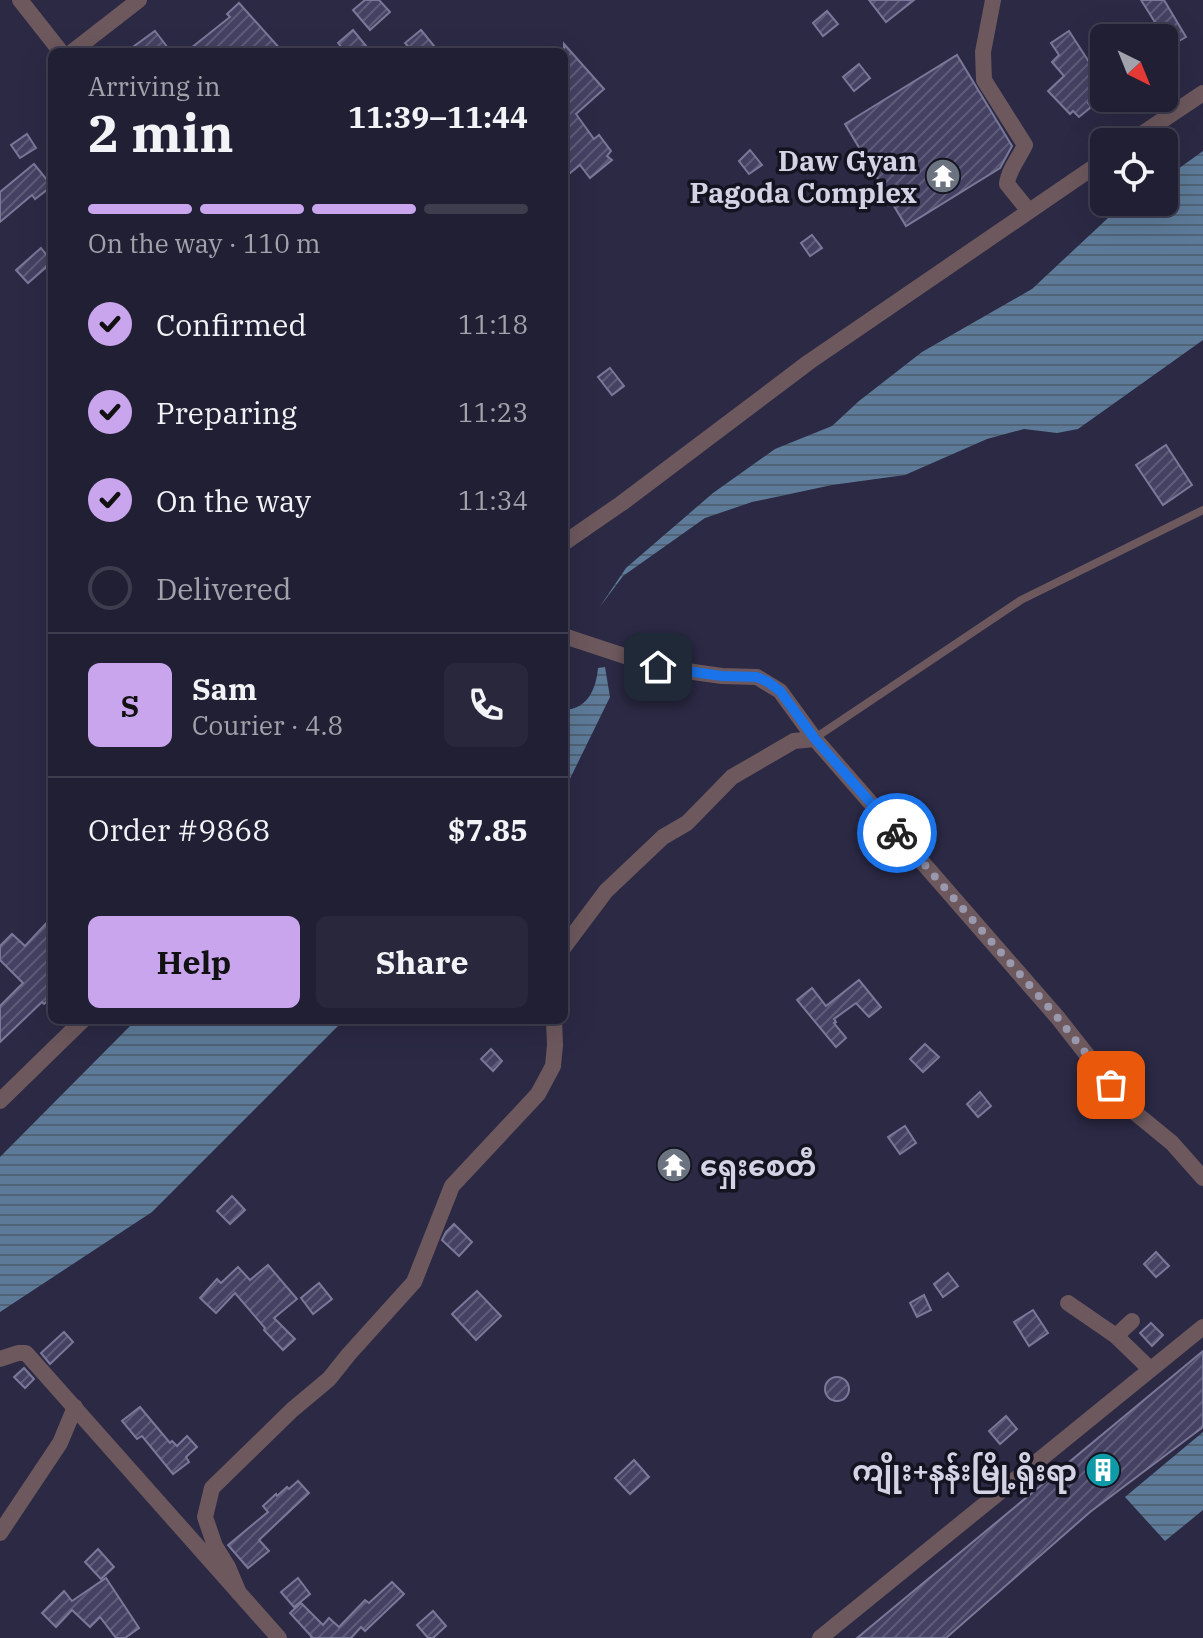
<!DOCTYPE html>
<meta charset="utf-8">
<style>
body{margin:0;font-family:"IBM Plex Serif","Noto Sans Myanmar",serif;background:#28273b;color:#f1f3f6;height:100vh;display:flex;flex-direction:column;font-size:30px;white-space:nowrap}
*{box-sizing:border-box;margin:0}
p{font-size:26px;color:#a2a2ac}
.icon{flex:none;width:44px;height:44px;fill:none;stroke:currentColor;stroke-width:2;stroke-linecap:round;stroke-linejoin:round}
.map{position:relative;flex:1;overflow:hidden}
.panel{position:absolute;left:48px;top:48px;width:520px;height:976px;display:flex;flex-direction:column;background:#201f33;border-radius:12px;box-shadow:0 8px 32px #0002,0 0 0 2px #3d3d4e}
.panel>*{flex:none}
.needle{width:52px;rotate:137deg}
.tools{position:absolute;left:1090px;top:24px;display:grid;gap:16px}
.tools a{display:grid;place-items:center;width:88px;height:88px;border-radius:12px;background:#201f33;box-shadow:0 8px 32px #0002,0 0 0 2px #3d3d4e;font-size:40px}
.pin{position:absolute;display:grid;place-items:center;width:68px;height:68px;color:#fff;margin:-34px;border-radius:16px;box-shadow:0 4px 12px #0006}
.courier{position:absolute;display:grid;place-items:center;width:80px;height:80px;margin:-40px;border:6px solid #1a73e8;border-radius:50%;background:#fff;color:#222;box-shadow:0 2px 10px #0007}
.summary em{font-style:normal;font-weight:700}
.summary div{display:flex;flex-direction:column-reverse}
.summary{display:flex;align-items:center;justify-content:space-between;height:136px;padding:0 40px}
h1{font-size:52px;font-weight:700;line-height:60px}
.bar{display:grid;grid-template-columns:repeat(4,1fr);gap:12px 8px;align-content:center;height:96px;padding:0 40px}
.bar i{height:10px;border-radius:6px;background:#3d3d4e}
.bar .on{background:#c9a5ee}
.bar p{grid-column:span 4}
.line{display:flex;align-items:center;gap:20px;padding:0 40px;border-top:2px solid #3d3d4e}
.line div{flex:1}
.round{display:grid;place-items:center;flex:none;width:84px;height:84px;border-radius:12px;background:#28273b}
ol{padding:0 40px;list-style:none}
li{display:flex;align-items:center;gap:24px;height:88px}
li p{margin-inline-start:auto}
li .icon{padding:8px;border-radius:50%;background:#c9a5ee;color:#111;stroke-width:4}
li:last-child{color:#a2a2ac}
li i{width:44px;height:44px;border:4px solid #3d3d4e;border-radius:50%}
.action{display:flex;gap:16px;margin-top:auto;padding:16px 40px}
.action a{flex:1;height:92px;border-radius:12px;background:#c9a5ee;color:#111;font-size:32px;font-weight:700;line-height:92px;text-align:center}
.action a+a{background:#28273b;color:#f1f3f6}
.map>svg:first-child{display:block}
.water{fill:url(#water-rules)}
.building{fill:url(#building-hatch);stroke:#7a7899;stroke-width:2}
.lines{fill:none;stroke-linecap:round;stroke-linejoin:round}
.service{stroke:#6c585d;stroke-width:8}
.minor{stroke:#6c585d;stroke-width:16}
.done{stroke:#9998ad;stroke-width:8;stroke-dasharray:0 14.4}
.route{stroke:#1a73e8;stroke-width:10}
.labels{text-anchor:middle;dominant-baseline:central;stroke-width:7;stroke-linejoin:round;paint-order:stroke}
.poi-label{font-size:28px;font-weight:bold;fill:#d4d3e6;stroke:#141320;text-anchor:end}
</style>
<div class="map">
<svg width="1203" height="1638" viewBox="0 0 1203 1638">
<defs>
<pattern id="water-rules" width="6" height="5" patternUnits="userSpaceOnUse" patternTransform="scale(2)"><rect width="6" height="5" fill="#5d7b99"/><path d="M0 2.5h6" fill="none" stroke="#516377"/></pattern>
<pattern id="building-hatch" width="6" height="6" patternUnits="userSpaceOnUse" patternTransform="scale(2)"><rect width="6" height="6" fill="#444163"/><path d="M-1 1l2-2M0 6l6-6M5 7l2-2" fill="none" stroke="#5e5c79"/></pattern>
</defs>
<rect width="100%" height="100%" fill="#2b2944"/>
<g class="water">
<polygon points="1203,151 1203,340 1078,429 1057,433 1024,429 987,439 905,475 832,485 752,502 705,518 623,576 599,608 626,568 713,493 775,449 832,426 859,401 922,352 1032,289 1108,218 1131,202 1164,202 1164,179"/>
<path d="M605,667L610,697L564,791V710C588,709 596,689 598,668Z"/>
<polygon points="136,1020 344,1020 152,1212 0,1312 0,1157"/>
<polygon points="1203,1432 1203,1510 1165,1541 1125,1497"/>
</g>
<g class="building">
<polygon points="365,0 379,0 390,12 370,30 353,10"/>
<polygon points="869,0 914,0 886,22"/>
<polygon points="1141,0 1164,0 1186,37 1170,46"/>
<polygon points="239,3 283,52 186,52 230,17 227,14"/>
<polygon points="827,11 838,24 823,36 813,23"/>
<polygon points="353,30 371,52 345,52 338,43"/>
<polygon points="421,30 439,52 413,52 405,43"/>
<polygon points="155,31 171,52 126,52"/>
<polygon points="1069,31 1091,65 1104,58 1104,94 1088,103 1091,107 1079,117 1073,111 1070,114 1048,91 1064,76 1052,62 1059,55 1051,43"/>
<polygon points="564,44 604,89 576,114 594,139 599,135 611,151 607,156 612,160 590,178 580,165 564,178"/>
<polygon points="957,55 1012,146 1000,168 906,226 845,124"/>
<polygon points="859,64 870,78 854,91 843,77"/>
<polygon points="27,134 36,148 20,158 11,145"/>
<polygon points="750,150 762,165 749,174 739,161"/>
<polygon points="34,164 52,186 35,199 32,195 0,222 0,192"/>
<polygon points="812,235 822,248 810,256 801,243"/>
<polygon points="41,248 52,262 28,283 16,270"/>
<polygon points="610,368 624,386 612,395 598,377"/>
<polygon points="1166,445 1192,485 1163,505 1136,465"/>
<polygon points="52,917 52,997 44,1004 42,1002 0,1042 0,1006 23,983 0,960 0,946 12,934 25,946"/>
<polygon points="859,980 881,1007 869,1017 856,1003 834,1019 836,1022 834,1023 846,1038 836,1047 797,1000 812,988 826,1006"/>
<polygon points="925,1044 939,1057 923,1072 910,1059"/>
<polygon points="491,1049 502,1061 493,1071 481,1059"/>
<polygon points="980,1092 991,1106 978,1117 967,1104"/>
<polygon points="905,1126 916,1143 900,1154 888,1137"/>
<polygon points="232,1196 245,1210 230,1224 217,1211"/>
<polygon points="454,1224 472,1242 459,1256 442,1240 446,1232"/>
<polygon points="1156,1252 1169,1266 1156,1277 1144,1264"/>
<polygon points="268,1265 297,1299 274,1318 295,1339 283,1350 264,1330 265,1328 235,1293 216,1313 200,1298 217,1279 221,1283 238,1267 250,1280"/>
<polygon points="948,1273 958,1286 943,1297 934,1284"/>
<polygon points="319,1283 332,1299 313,1314 301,1298"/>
<polygon points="477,1291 501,1316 476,1340 452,1314"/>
<polygon points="924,1295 931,1310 917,1317 910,1303"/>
<polygon points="1033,1310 1048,1333 1029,1346 1014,1322"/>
<polygon points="1151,1323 1163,1335 1152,1346 1140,1333"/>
<polygon points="64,1332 73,1342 50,1364 41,1353"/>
<polygon points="1203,1351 1203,1427 1090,1512 946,1638 857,1638"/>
<polygon points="24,1368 34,1379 25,1388 14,1377"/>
<circle cx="837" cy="1389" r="12"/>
<polygon points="140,1407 170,1443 172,1441 177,1446 187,1436 197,1447 186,1457 189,1462 173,1474 142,1436 137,1439 122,1421"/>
<polygon points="1006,1416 1017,1429 1000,1444 989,1431"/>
<polygon points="634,1460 649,1477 630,1494 615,1478"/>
<polygon points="298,1481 309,1493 259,1540 269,1551 248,1568 228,1545 268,1512 263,1506 276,1494 277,1496 287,1487 289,1489"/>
<polygon points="98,1549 114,1567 101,1579 85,1562"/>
<polygon points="106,1578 139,1628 125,1638 116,1638 100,1617 90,1627 72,1610 56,1627 42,1613 64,1591 72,1601"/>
<polygon points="298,1578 310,1594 294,1607 281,1592"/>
<polygon points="392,1582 404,1594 365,1631 361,1627 351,1638 311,1638 312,1637 290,1613 301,1603 323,1625 329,1618 339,1627 365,1600 369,1603"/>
<polygon points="433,1611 446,1626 433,1638 428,1638 417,1625"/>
</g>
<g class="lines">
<polyline class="service" points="815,738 1021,600 1203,510"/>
<g class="minor">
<polyline points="20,0 61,52"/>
<path d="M993,0L983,52L984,80L1025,145C1019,158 1008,171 1007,184L1029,211"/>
<polyline points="72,52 139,0"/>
<polyline points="1130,142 1203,93"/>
<polyline points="564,543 622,503 809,362 1104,160"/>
<polyline points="564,636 658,667 722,676 757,677 780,691 815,739 1058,1018 1128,1107 1172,1143 1203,1178"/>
<polyline points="564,947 606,891 663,837 687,823 732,777 794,741 815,739"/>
<polyline points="0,1101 83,1020"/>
<polyline points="1068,1303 1116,1336 1150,1369"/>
<polyline points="1116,1336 1132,1321"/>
<polyline points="0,1359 18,1353 26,1353 279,1638"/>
<polyline points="0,1533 60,1443 75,1407"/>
<polyline points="239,1593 228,1567 215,1546 205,1517 212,1488 292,1410 329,1379 349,1354 414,1282 452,1186 538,1094 553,1066 555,1045 554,1020"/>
<polyline points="820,1638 1203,1327"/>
</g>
</g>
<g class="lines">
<polyline class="done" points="897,833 1058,1018 1111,1085"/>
<polyline class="route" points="658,667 722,676 757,677 768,682 780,691 815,739 897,833"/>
</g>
<defs>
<symbol id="temple-disc" viewBox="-11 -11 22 22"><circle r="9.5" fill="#6b7280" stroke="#141320"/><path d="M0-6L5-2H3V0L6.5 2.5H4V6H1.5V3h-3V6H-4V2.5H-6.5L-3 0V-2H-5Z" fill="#fff"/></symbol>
<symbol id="building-disc" viewBox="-11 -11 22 22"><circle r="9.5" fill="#0f9aa8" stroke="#141320"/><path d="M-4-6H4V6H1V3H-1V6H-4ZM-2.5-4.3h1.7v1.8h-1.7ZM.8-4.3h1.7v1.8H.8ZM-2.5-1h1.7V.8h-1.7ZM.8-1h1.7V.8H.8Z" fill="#fff"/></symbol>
</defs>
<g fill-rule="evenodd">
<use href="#temple-disc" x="923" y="156" width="40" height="40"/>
<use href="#temple-disc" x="654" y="1145" width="40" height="40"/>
<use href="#building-disc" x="1083" y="1450" width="40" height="40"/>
</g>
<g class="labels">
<g class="poi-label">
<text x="917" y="160">Daw Gyan<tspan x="917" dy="32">Pagoda Complex</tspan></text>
<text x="700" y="1165" text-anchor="start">ရှေးစေတီ</text>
<text x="1077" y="1470">ကျိုး+နန်းမြို့ရိုးရာ</text>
</g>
</g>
</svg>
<div class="tools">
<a><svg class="needle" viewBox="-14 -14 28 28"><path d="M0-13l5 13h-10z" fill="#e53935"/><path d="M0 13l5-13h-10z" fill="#a2a2ac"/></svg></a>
<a><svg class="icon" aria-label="locate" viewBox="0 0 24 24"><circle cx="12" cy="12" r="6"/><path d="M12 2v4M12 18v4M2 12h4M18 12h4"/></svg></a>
</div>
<div class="pin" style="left:1111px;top:1085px;background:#ea580c"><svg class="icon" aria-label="bag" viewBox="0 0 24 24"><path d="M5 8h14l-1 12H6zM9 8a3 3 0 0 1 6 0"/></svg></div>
<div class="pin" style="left:658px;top:667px;background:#1f2937"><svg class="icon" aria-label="home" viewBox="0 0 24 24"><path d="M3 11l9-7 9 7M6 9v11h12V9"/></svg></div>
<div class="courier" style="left:897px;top:833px"><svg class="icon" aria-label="bike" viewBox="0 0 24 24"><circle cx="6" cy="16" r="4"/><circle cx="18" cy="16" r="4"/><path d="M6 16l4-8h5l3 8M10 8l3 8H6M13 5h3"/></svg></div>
<section class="panel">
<div class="summary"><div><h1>2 min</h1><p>Arriving in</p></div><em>11:39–11:44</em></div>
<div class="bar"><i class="on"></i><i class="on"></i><i class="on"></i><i></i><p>On the way · 110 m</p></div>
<ol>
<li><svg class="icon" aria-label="check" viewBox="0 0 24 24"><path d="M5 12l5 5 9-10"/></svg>Confirmed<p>11:18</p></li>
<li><svg class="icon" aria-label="check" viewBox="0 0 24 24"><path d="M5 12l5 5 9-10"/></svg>Preparing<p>11:23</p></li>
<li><svg class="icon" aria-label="check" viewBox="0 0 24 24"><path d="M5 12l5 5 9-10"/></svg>On the way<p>11:34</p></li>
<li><i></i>Delivered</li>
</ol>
<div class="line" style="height:144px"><b class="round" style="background:#c9a5ee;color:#111">S</b><div><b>Sam</b><p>Courier · 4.8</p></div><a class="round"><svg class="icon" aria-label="phone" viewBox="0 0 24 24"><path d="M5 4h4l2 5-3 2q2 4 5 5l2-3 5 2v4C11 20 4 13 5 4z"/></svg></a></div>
<div class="line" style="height:104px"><div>Order #9868</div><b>$7.85</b></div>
<div class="action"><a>Help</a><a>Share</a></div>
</section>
</div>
